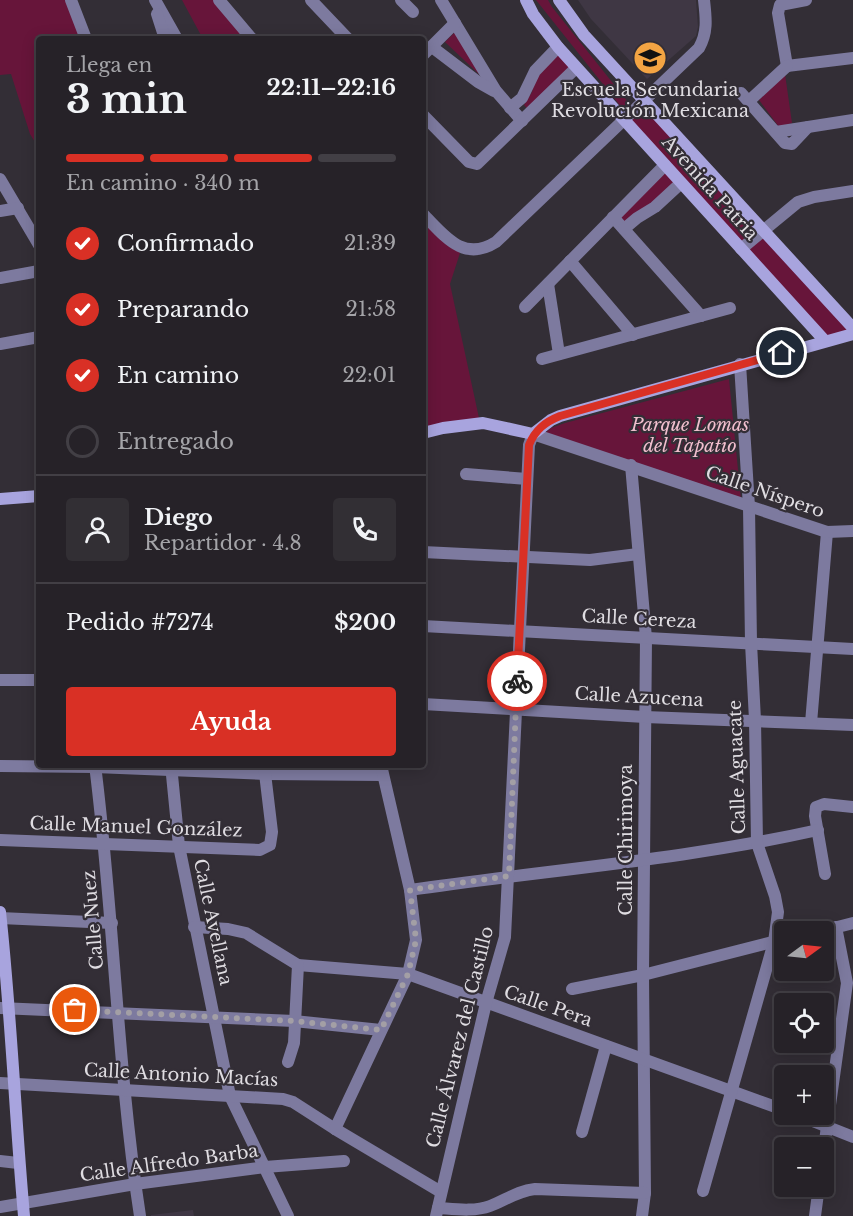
<!DOCTYPE html>
<html lang="es">
<meta charset="utf-8">
<style>
body{margin:0;font-family:"Libre Baskerville",serif;background:#322f34;color:#f1f3f6;height:100vh;display:flex;flex-direction:column;font-size:22px;white-space:nowrap}
*{box-sizing:border-box;margin:0}
p{font-size:20px;color:#a4a4a8}
.icon{flex:none;width:33px;height:33px;fill:none;stroke:currentColor;stroke-width:2;stroke-linecap:round;stroke-linejoin:round}
.map{position:relative;flex:1;overflow:hidden}
.panel{position:absolute;left:36px;top:36px;width:390px;height:732px;display:flex;flex-direction:column;background:#262228;border-radius:6px;box-shadow:0 3px 15px #0003,0 0 0 2px #423f45}
.panel>*{flex:none}
.needle{width:39px;rotate:75deg}
.tools{position:absolute;left:774px;top:921px;display:grid;gap:12px}
.tools a{display:grid;place-items:center;width:60px;height:60px;border-radius:6px;background:#262228;box-shadow:0 3px 15px #0003,0 0 0 2px #423f45;font-size:30px}
.pin{position:absolute;display:grid;place-items:center;width:51px;height:51px;color:#fff;margin:-26px;border:3px solid #fff;border-radius:50%;box-shadow:0 2px 6px #0007}
.courier{position:absolute;display:grid;place-items:center;width:60px;height:60px;margin:-30px;border:4px solid #d93025;border-radius:50%;background:#fff;color:#222;box-shadow:0 2px 8px #0007}
.headline em{font-style:normal;font-weight:800}
.headline div{display:flex;flex-direction:column-reverse}
.headline{display:flex;align-items:center;justify-content:space-between;height:102px;padding:0 30px}
h1{font-size:39px;font-weight:800;line-height:45px}
.bar{display:grid;grid-template-columns:repeat(4,1fr);gap:9px 6px;align-content:center;height:72px;padding:0 30px}
.bar i{height:8px;border-radius:4px;background:#423f45}
.bar .selected{background:#d93025}
.bar p{grid-column:span 4}
.line{display:flex;align-items:center;gap:15px;padding:0 30px;border-top:2px solid #423f45}
.line div{flex:1}
.round{display:grid;place-items:center;flex:none;width:63px;height:63px;border-radius:6px;background:#322f34}
ol{padding:0 30px;list-style:none}
li{display:flex;align-items:center;gap:18px;height:66px}
li p{margin-inline-start:auto}
li .icon{padding:6px;border-radius:50%;background:#d93025;color:#fff;stroke-width:4}
li:last-child{color:#a4a4a8}
li i{width:33px;height:33px;border:3px solid #423f45;border-radius:50%}
.action{display:flex;gap:12px;margin-top:auto;padding:12px 30px}
.action a{flex:1;height:69px;border-radius:6px;background:#d93025;color:#fff;font-size:24px;font-weight:800;line-height:69px;text-align:center}
.map>svg:first-child{display:block}
.built{fill:#3f3744}
.green{fill:#67153a}
.lines{fill:none;stroke-linecap:round;stroke-linejoin:round}
.street{stroke:#7d7a9f;stroke-width:12}
.secondary{stroke:#a8a4de;stroke-width:12}
.done{stroke:#a39fa5;stroke-width:6;stroke-dasharray:0 10.8}
.route{stroke:#d93025;stroke-width:8}
.labels{text-anchor:middle;dominant-baseline:central;stroke-width:4.5;stroke-linejoin:round;paint-order:stroke}
.poi-label{font-size:18px;fill:#dfdce1;stroke:#332e36}
.street-label{font-size:18px;fill:#dfdce1;stroke:#332e36}
.park-label{font-size:18px;font-style:italic;fill:#f1bfce;stroke:#332e36}
</style>
<div class="map">
<svg width="853" height="1216" viewBox="0 0 853 1216">
<rect width="100%" height="100%" fill="#332e36"/>
<g class="built">
<polygon points="578,0 696,0 698,27 696,36 647,79 591,19"/>
<polygon points="193,1210 194,1216 151,1216 151,1215"/>
</g>
<g class="green">
<polygon points="0,0 73,0 87,39 39,39 39,149 30,134 11,74 0,75"/>
<polygon points="182,0 219,0 253,39 203,39"/>
<polygon points="536,0 548,0 552,7 628,102 622,108"/>
<polygon points="455,32 483,78 445,42"/>
<polygon points="559,52 572,67 529,110 524,105 532,92 535,80"/>
<polygon points="785,74 792,123 779,127 759,100"/>
<polygon points="646,103 761,228 741,249 629,121"/>
<polygon points="665,165 681,183 624,229 613,217"/>
<polygon points="423,215 460,253 450,284 479,418 423,427"/>
<polygon points="765,233 853,328 825,341 746,250"/>
<polygon points="729,379 741,500 544,434 551,428 565,423"/>
</g>
<g class="lines">
<g class="street">
<polyline points="71,0 86,39"/>
<polyline points="155,0 177,39"/>
<polyline points="219,0 252,39"/>
<polyline points="311,0 348,39"/>
<polyline points="401,0 413,12"/>
<polyline points="441,0 496,91 522,121"/>
<polyline points="157,14 165,39"/>
<polyline points="432,47 478,82 494,91"/>
<polyline points="423,55 455,23"/>
<polyline points="787,66 778,13 780,5 806,0"/>
<polyline points="787,66 853,58"/>
<polyline points="741,93 785,143 792,144 808,127"/>
<polyline points="749,101 787,66"/>
<polyline points="510,108 522,98 535,71 558,47"/>
<polyline points="423,115 469,162 477,164 576,68"/>
<polyline points="776,132 853,120"/>
<polyline points="0,179 39,245"/>
<polyline points="0,211 18,208"/>
<path d="M423,214C444,235 463,263 496,242L699,48C708,32 706,18 704,0"/>
<polyline points="613,217 701,316"/>
<polyline points="624,229 637,218 655,207 681,183"/>
<polyline points="741,249 798,202 814,197 853,191"/>
<polyline points="570,261 633,335"/>
<polyline points="0,278 39,271"/>
<polyline points="548,284 559,354"/>
<polyline points="525,307 665,165"/>
<polyline points="0,344 39,337"/>
<polyline points="542,359 730,308"/>
<polyline points="631,465 646,638 643,975 645,1193 642,1216"/>
<polyline points="466,474 527,479"/>
<polyline points="423,552 590,560 638,554"/>
<polyline points="423,626 853,649"/>
<polyline points="0,680 39,680"/>
<polyline points="423,704 645,717 853,725"/>
<polyline points="811,723 827,532"/>
<path d="M95,765C114,915 117,1067 140,1216"/>
<polyline points="171,765 179,846 230,1096 288,1216"/>
<polyline points="0,766 95,767 266,774 382,775"/>
<polyline points="0,840 260,850 270,845 272,832 264,765"/>
<polyline points="825,874 815,816 816,807 824,804 853,807"/>
<path d="M410,890C546,870 683,860 818,830"/>
<polyline points="0,918 112,923"/>
<polyline points="194,927 228,929 246,933 298,965 408,974 784,1110"/>
<polyline points="818,932 853,923"/>
<polyline points="572,989 643,975 784,939"/>
<polyline points="0,1008 294,1021 381,1030"/>
<polyline points="288,1062 294,1043 298,965"/>
<polyline points="0,1083 283,1099 293,1102 335,1129 441,1192"/>
<polyline points="795,1114 853,1137"/>
<polyline points="335,1129 408,974 416,940 410,890 381,765"/>
<polyline points="582,1132 606,1046"/>
<polyline points="824,1148 847,983 836,927"/>
<polyline points="0,1161 18,1163"/>
<polyline points="703,1191 774,942 778,912 775,896 757,843 755,720 751,643 749,507 740,364"/>
<polyline points="0,1207 135,1184 265,1167 344,1161"/>
<path d="M438,1208C454,1209 474,1212 490,1206C506,1200 517,1191 535,1189L645,1193"/>
<polyline points="436,1216 486,1003 505,937 529,445 533,434 827,532 853,531"/>
<polyline points="815,1216 819,1186"/>
</g>
<g class="secondary">
<polyline points="526,0 533,14 558,47 825,341"/>
<polyline points="559,0 584,35 853,328"/>
<polyline points="423,433 443,428 483,423 533,434 551,420 560,416 853,334"/>
<polyline points="0,499 39,496"/>
<path d="M0,912C11,1013 15,1115 24,1216"/>
</g>
</g>
<g class="lines">
<polyline class="done" points="75,1010 294,1021 381,1030 408,974 416,940 410,890 509,876 517,681"/>
<path class="route" d="M517,681L529,445C535,430 545,422 560,416L782,353"/>
</g>
<defs>
<symbol id="school-disc" viewBox="-11 -11 22 22"><circle r="9.5" fill="#f3a443" stroke="#332e36"/><path d="M0-5L7-2L0 1L-7-2ZM-4 1L0 2.5L4 1V4Q0 6-4 4Z" fill="#111"/></symbol>
</defs>
<g fill-rule="evenodd">
<use href="#school-disc" x="631" y="39" width="38" height="38"/>
</g>
<g class="labels">
<g class="poi-label">
<text x="650" y="90">Escuela Secundaria<tspan x="650" dy="21">Revolución Mexicana</tspan></text>
</g>
<g class="street-label">
<text transform="translate(710 188) rotate(48)">Avenida Patria</text>
<text transform="translate(765 492) rotate(19)">Calle Níspero</text>
<text transform="translate(639 619) rotate(3)">Calle Cereza</text>
<text transform="translate(639 697) rotate(3)">Calle Azucena</text>
<text transform="translate(737 767) rotate(-92)">Calle Aguacate</text>
<text transform="translate(136 827) rotate(2)">Calle Manuel González</text>
<text transform="translate(626 840) rotate(-90)">Calle Chirimoya</text>
<text transform="translate(93 920) rotate(-95)">Calle Nuez</text>
<text transform="translate(213 922) rotate(78)">Calle Avellana</text>
<text transform="translate(548 1006) rotate(19)">Calle Pera</text>
<text transform="translate(460 1037) rotate(-76)">Calle Álvarez del Castillo</text>
<text transform="translate(181 1075) rotate(3)">Calle Antonio Macías</text>
<text transform="translate(169 1163) rotate(-8)">Calle Alfredo Barba</text>
</g>
<g class="park-label">
<text x="690" y="425">Parque Lomas<tspan x="690" dy="21">del Tapatío</tspan></text>
</g>
</g>
</svg>
<div class="tools">
<a><svg class="needle" viewBox="-14 -14 28 28"><path d="M0-13l5 13h-10z" fill="#e53935"/><path d="M0 13l5-13h-10z" fill="#a4a4a8"/></svg></a>
<a><svg class="icon" aria-label="locate" viewBox="0 0 24 24"><circle cx="12" cy="12" r="6"/><path d="M12 2v4M12 18v4M2 12h4M18 12h4"/></svg></a>
<a>+</a>
<a>−</a>
</div>
<div class="pin" style="left:75px;top:1010px;background:#ea580c"><svg class="icon" aria-label="bag" viewBox="0 0 24 24"><path d="M5 8h14l-1 12H6zM9 8a3 3 0 0 1 6 0"/></svg></div>
<div class="pin" style="left:782px;top:353px;background:#1f2937"><svg class="icon" aria-label="home" viewBox="0 0 24 24"><path d="M3 11l9-7 9 7M6 9v11h12V9"/></svg></div>
<div class="courier" style="left:517px;top:681px"><svg class="icon" aria-label="bike" viewBox="0 0 24 24"><circle cx="6" cy="16" r="4"/><circle cx="18" cy="16" r="4"/><path d="M6 16l4-8h5l3 8M10 8l3 8H6M13 5h3"/></svg></div>
<section class="panel">
<div class="headline"><div><h1>3 min</h1><p>Llega en</p></div><em>22:11–22:16</em></div>
<div class="bar"><i class="selected"></i><i class="selected"></i><i class="selected"></i><i></i><p>En camino · 340 m</p></div>
<ol>
<li><svg class="icon" aria-label="check" viewBox="0 0 24 24"><path d="M5 12l5 5 9-10"/></svg>Confirmado<p>21:39</p></li>
<li><svg class="icon" aria-label="check" viewBox="0 0 24 24"><path d="M5 12l5 5 9-10"/></svg>Preparando<p>21:58</p></li>
<li><svg class="icon" aria-label="check" viewBox="0 0 24 24"><path d="M5 12l5 5 9-10"/></svg>En camino<p>22:01</p></li>
<li><i></i>Entregado</li>
</ol>
<div class="line" style="height:108px"><a class="round"><svg class="icon" aria-label="person" viewBox="0 0 24 24"><circle cx="12" cy="8" r="4"/><path d="M4 21q1-7 8-7t8 7"/></svg></a><div><b>Diego</b><p>Repartidor · 4.8</p></div><a class="round"><svg class="icon" aria-label="phone" viewBox="0 0 24 24"><path d="M5 4h4l2 5-3 2q2 4 5 5l2-3 5 2v4C11 20 4 13 5 4z"/></svg></a></div>
<div class="line" style="height:78px"><div>Pedido #7274</div><b>$200</b></div>
<div class="action"><a>Ayuda</a></div>
</section>
</div>
